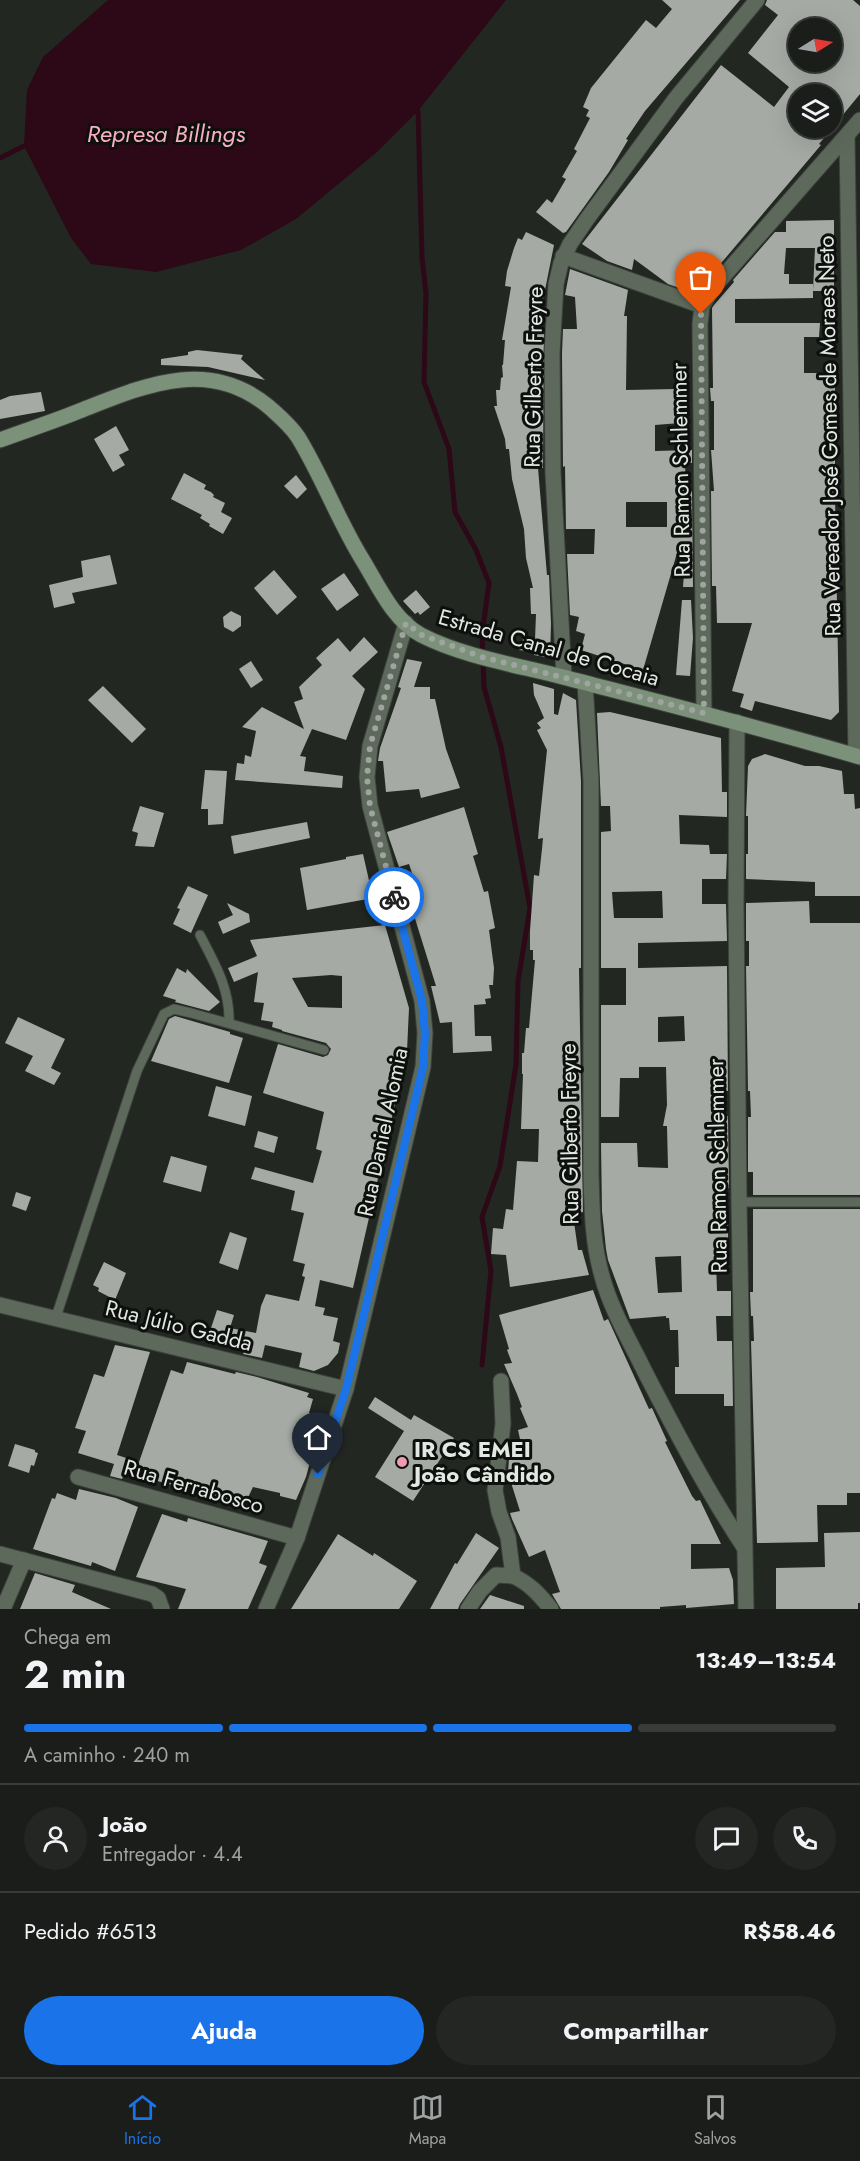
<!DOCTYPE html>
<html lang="pt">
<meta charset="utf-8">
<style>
body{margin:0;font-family:Jost,sans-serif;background:#232623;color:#f1f3f6;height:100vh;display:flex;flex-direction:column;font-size:22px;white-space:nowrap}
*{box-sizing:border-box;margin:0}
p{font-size:20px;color:#9fa2a2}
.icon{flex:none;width:33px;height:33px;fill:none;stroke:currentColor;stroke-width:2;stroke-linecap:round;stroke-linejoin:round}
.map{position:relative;height:1609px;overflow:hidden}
.panel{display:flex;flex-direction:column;background:#1a1d1a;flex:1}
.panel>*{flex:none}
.needle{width:39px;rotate:79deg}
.controls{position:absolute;left:788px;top:18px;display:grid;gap:12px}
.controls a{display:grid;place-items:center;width:54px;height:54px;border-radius:50%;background:#1a1d1a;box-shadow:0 6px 24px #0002,0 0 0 2px #383b39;font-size:30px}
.pin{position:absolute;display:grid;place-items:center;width:51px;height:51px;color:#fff;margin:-62px -26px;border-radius:50% 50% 50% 0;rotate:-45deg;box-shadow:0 0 6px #0007}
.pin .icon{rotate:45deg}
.courier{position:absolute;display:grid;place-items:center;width:60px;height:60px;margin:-30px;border:4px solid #1a73e8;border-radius:50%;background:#fff;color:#222;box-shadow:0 2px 8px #0007}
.overview em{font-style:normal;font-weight:700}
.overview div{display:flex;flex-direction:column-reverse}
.overview{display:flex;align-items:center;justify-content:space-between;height:102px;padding:0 24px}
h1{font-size:39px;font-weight:700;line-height:45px}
.bar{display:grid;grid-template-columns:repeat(4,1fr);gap:9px 6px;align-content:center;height:72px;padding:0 24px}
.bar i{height:8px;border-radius:4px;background:#383b39}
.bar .selected{background:#1a73e8}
.bar p{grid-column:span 4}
.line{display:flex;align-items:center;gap:15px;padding:0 24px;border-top:2px solid #383b39}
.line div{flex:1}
.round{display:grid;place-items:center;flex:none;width:63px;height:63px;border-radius:32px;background:#232623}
.button{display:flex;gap:12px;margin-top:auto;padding:12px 24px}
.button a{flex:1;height:69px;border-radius:36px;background:#1a73e8;color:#fff;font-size:24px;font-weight:700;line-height:69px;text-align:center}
.button a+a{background:#232623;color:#f1f3f6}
.tabs{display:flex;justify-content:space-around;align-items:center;height:84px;border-top:2px solid #383b39;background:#1a1d1a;font-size:16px;color:#9fa2a2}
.tabs a{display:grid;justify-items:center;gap:3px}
.tabs .selected{color:#1a73e8}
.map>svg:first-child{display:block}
.water{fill:#2d0816}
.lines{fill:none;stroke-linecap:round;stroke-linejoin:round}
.stream{stroke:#2d0816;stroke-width:5}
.building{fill:#a5aba4;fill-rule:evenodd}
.service-casing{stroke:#3e423d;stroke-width:11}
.minor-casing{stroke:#3e423d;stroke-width:17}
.secondary-casing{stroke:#3e423d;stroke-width:17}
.service{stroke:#5d6a5b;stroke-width:9}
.minor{stroke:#5d6a5b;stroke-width:15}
.secondary{stroke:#7c9179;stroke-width:15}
.done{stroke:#a0a4a0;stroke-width:6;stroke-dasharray:0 10.8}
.route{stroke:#1a73e8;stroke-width:8}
.poi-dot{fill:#f19ab3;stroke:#0d100d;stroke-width:2}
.labels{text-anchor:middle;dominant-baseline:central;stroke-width:6;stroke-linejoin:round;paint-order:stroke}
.street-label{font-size:22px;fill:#e4e8e4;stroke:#0d100d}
.poi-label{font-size:22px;font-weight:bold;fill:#e4e8e4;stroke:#0d100d;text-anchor:start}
.water-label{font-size:24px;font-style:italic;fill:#f9aec3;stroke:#0d100d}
</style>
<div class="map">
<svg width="860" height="1609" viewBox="0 0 860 1609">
<rect width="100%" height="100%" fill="#232722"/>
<polygon class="water" points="108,0 506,0 418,111 377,152 296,219 241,250 156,272 91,264 71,238 24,146 27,90 43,57"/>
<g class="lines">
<g class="stream">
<polyline points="418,111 422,258 426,293 424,382 449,449 455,512 476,550 489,583 482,635 484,687 501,747 530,908 518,981 516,1065 500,1166 482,1217 491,1271 482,1365"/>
<polyline points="0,158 24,146"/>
</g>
</g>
<g class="building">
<polygon points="662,0 740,0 645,111 626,139 628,140 609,172 566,232 563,233 536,212 547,199 552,203 566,179 562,177 577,151 574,149 590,118 586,116 589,110 583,107 591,88 646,20 656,28 672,9"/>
<path d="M767,0H853L860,6V94L819,144L821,145L717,268L713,265L703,277L697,272L685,290L668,284L634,259L632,270L607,261L582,244L721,65L774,107L789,87L748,53L778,15L765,5ZM798,28H831V62H798ZM798,94H831V128H798Z"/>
<polygon points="834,220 834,291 813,291 815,248 786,248 784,274 789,274 789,284 813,284 813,298 735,299 735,323 820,323 819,337 804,337 804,373 835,373 835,496 839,712 831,720 755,701 752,711 740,707 744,694 732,691 752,623 717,623 716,586 712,586 711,491 714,491 711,450 714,450 714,401 711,401 710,388 713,388 712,308 714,305 734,282 733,280 775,232 786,232 786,221"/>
<polygon points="526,232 554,245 542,305 540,329 544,329 543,468 538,468 547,575 549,575 551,624 550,658 534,655 534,652 519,650 523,639 535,640 536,614 531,614 530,588 533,588 526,558 524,529 512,479 509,449 506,449 505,439 494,406 497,406 496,390 500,390 501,378 503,377 502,365 503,365 505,340 502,340 511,287 505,286 507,271 514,248 518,238 522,240"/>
<path d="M570,269L628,290L624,316H627L626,390L676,389L680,423L655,425V451L692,450V463H685L686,491H692L693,587H683L686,547L679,546L643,670L581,650L585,634L576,631L579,617L570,615L567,554H594L595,529H566L565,466L563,467L562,353L563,329H577L575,297L565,295ZM626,502H667V527H626Z"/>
<polygon points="197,350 243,355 241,359 265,380 208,367 161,365 161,359 188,355 188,352"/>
<polygon points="41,392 45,411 0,419 0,400 10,396"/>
<polygon points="116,426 129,450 119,455 125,465 113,472 94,439"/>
<polygon points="184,473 206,485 204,489 211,492 214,495 213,497 225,503 221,512 232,518 223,534 209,526 210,524 200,518 202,515 171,499"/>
<polygon points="296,475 307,489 297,499 284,486"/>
<polygon points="110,555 117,584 72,593 75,603 54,608 49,585 83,577 81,561"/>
<polygon points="274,570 297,597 277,615 254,588"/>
<polygon points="344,573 359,595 337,611 321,589"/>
<polygon points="416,590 430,607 420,615 418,612 415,614 403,601"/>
<polygon points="682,600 691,600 693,638 690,676 676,675"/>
<polygon points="231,611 241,616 241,626 233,632 224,627 223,617"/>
<polygon points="364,637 378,652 352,676 365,689 346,740 312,729 300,756 306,757 304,771 343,776 342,788 235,780 237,763 244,764 245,755 251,757 256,731 242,727 262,707 304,729 294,702 303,699 299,687 322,665 316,658 338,638 350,652"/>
<polygon points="407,659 422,662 414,687 430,687 430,699 435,699 446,749 460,788 421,798 419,789 386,792 383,761 378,761 380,748 401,688 398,687"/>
<polygon points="251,661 263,680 251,688 239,669"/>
<polygon points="533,683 554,689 554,714 558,715 563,693 576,700 581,781 581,968 579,968 583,1212 573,1215 578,1250 582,1250 589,1275 510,1287 506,1255 491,1254 493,1228 503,1229 506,1209 513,1210 517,1161 538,1162 539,1129 521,1129 523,1074 522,1074 522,1053 524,1053 526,1028 529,1028 535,960 533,960 533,950 530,950 530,931 534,875 539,876 542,849 543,838 538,839 539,827 547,750 537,730 541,728 537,723 544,718 534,695"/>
<polygon points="103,686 146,729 132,743 88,700"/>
<path d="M610,712L721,738L722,792H727V817L679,815L680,844L709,845L710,854H727L726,879H702V904H726L727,941L638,943V968L727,966L728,1091H724V1116H728L729,1188L719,1189L720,1216H728V1254H719V1263H716L717,1291H731V1316H716L717,1341H732L733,1406H724V1394H675V1367H679L678,1330H670L669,1318H666V1316L630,1319L608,1260L606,1249L602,1211L601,1143H637L638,1167L668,1168L667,1126H663L667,1105L666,1067H639V1078H620L619,1117H601V1005H626V968H601V832L611,831L610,806H601L597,713ZM662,891L663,918H614L612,892ZM684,1016L685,1041L658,1042V1017ZM681,1256L682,1292L658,1293L655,1257Z"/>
<polygon points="765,754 805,766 819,766 842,771 844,794 854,794 855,809 860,808 860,896 815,896 815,882 746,879 746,854 748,854 748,816 746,816 748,766 752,759"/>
<polygon points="205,770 227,771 223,824 208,825 208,809 201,809"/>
<polygon points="140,806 164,813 154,847 135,846 138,833 132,831"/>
<polygon points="464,807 478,854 473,856 484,892 488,891 495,928 489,930 494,968 493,985 489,985 491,998 485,999 486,1004 474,1005 475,1036 491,1036 492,1051 453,1053 452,1022 440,1023 431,986 436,986 408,896 408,891 417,888 409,864 399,867 387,832"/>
<polygon points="307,822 310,838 234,854 231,836"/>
<polygon points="363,854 373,898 307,910 300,868 346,859 346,857"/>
<polygon points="188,886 208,895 191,933 173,924 180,909 177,908"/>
<polygon points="809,901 810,923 860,923 860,1195 753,1195 753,1172 748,1172 748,1117 751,1117 750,1091 748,1091 746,966 749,966 749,941 746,941 746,903"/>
<polygon points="227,903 249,914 250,922 223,934 218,922 233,915"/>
<path d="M385,925L409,1008L407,1051L353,1288L320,1280L315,1306L325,1308L323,1315L338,1318L333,1341L340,1343L338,1353L328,1365L314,1371L299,1367L302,1353L265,1345L262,1358L243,1354L246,1344L209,1334L217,1310L234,1315L230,1328L256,1333L261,1306L266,1294L299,1301L305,1277L302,1276L305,1264L293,1261L304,1213L291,1210L295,1191L251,1179L255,1167L313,1183L322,1151L316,1149L324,1112L263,1093L278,1044L323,1057L328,1055L331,1049L326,1043L282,1031V1030L272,1027L273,1022L261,1020L264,1003L254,1002L258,972L234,982L228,968L257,956L250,940ZM331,975L342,976V1008L308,1007L292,978Z"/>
<polygon points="177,968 186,973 187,969 220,1002 209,1011 175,1002 176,1000 163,996"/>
<polygon points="175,1016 230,1032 230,1034 243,1038 229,1083 151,1061 169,1019"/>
<polygon points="18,1017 65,1039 51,1068 61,1073 54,1085 25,1071 33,1056 5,1043"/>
<polygon points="216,1086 252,1096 245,1126 208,1116"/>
<polygon points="258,1131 278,1137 274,1153 254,1147"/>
<polygon points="171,1156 207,1166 201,1192 163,1182"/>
<polygon points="16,1192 31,1197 26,1211 12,1206"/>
<polygon points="753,1209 860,1209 860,1493 847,1493 847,1505 817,1505 818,1542 757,1543 751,1341 754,1341 753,1316 751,1316 750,1292 753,1292"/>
<polygon points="230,1232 247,1238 238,1270 219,1263"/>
<polygon points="104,1262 126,1273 115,1300 98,1291 99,1288 93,1285"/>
<polygon points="593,1290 604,1321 608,1319 649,1409 652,1408 667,1441 665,1442 692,1496 696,1501 700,1500 721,1544 691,1544 691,1569 729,1568 733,1580 734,1604 686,1608 686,1605 660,1607 660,1609 561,1609 552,1594 560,1592 545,1550 529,1557 512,1519 510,1513 520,1511 508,1473 509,1458 512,1442 520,1439 518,1430 528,1427 520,1408 522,1407 517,1394 504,1364 512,1363 507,1350 509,1349 499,1315"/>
<polygon points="115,1345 150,1352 117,1455 139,1462 171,1370 183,1374 187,1362 235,1374 236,1372 257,1377 309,1393 307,1397 313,1399 309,1413 322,1417 306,1477 296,1500 280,1496 280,1493 253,1487 244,1506 190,1493 191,1490 135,1475 135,1477 124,1474 122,1479 110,1476 114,1464 78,1453 86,1431 75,1428 94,1374 104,1377"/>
<polygon points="375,1397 411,1420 414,1415 454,1438 413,1501 375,1477 404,1431 368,1408"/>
<polygon points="15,1444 35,1450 35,1452 38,1453 34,1466 31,1465 29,1473 8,1466"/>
<polygon points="79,1489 116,1498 138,1507 115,1571 92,1562 91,1566 33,1549 52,1498 55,1499 57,1493 76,1500"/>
<polygon points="162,1514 187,1522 188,1518 268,1541 259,1563 267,1566 248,1609 178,1609 186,1589 136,1577"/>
<polygon points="860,1532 860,1603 858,1603 858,1609 776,1609 776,1568 825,1567 824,1533"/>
<polygon points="476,1533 499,1548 460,1604 458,1609 430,1609 455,1563 457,1564"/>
<polygon points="338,1534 373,1556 374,1553 417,1581 399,1609 291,1609"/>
<polygon points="35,1573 75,1585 72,1592 111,1609 20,1609"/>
<polygon points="490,1595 524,1606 524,1609 480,1609"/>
</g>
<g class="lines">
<defs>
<g id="service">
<path d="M200,935C215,964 230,989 229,1022"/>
<polyline points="739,1202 860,1202"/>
<polyline points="56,1317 137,1071 164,1014 174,1009 191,1013 324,1050"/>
</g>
<g id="minor">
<polyline points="847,136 856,756"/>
<polyline points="563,256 702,306"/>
<polyline points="564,677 553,473 552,353 556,284 561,263 570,244 587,219 676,98 757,0"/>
<path d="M585,683L591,781V1172C592,1207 592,1242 602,1276C611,1310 630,1341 645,1372C676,1432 707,1491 744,1547"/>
<polyline points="704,713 700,324 702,306 713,288 860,120"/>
<polyline points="737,722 736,904 739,1202 746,1609"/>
<polyline points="0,1305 346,1389"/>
<path d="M501,1381L503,1424L495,1490L499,1512L508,1537L513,1576C529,1583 540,1595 551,1609"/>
<polyline points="78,1477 297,1538"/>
<polyline points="0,1554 152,1594 158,1598 162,1609"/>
<polyline points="3,1609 24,1560"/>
<polyline points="266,1609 297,1538 346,1389 423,1067 425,1033 422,1001 370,806 367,777 370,746 406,623"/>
<polyline points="468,1609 480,1591 496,1575 513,1576"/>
</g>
<path id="secondary" d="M0,440C27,430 55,421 82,410C146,385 209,357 269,407C279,416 290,425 298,437C322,476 338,520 362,559C378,585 393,620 421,635C464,657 517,665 563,677C663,703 762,728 860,757"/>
</defs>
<use href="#service" class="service-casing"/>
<use href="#minor" class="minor-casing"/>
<use href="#secondary" class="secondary-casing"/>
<use href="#service" class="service"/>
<use href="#minor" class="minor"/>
<use href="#secondary" class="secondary"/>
</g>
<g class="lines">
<polyline class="done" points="394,897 370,806 367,777 370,746 406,623 422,635 482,657 704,713 701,314"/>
<polyline class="route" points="318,1474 346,1389 423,1067 425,1033 422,1001 394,897"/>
</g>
<circle class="poi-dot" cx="402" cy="1462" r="6"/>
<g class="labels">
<g class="street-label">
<text transform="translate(533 377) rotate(-89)">Rua Gilberto Freyre</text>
<text transform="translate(829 436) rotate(-91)">Rua Vereador José Gomes de Moraes Neto</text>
<text transform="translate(680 470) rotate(-91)">Rua Ramon Schlemmer</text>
<text transform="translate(549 647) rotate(16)">Estrada Canal de Cocaia</text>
<text transform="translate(382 1132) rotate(-78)">Rua Daniel Alomia</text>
<text transform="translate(569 1134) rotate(-91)">Rua Gilberto Freyre</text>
<text transform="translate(717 1166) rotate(-91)">Rua Ramon Schlemmer</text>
<text transform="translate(179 1325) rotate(14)">Rua Júlio Gadda</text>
<text transform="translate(194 1486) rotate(16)">Rua Ferrabosco</text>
</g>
<g class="poi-label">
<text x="414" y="1449">IR CS EMEI<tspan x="414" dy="25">João Cândido</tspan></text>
</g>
<g class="water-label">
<text x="166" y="133">Represa Billings</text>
</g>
</g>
</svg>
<div class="controls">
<a><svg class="needle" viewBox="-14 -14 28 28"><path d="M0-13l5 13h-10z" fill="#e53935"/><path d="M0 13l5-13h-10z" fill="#9fa2a2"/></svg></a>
<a><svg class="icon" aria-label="layers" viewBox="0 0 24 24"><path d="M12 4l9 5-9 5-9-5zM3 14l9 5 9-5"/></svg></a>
</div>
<div class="pin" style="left:701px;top:314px;background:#ea580c"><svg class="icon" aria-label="bag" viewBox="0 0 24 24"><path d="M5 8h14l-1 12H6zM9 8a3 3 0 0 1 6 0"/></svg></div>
<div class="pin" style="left:318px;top:1474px;background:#1f2937"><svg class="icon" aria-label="home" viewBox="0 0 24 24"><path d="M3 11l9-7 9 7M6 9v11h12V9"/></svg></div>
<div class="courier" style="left:394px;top:897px"><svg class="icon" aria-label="bike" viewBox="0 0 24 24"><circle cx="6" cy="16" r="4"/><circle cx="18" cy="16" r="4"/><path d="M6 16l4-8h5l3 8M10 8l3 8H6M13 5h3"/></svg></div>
</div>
<section class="panel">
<div class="overview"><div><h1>2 min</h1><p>Chega em</p></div><em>13:49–13:54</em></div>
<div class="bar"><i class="selected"></i><i class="selected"></i><i class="selected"></i><i></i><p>A caminho · 240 m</p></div>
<div class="line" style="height:108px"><a class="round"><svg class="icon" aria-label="person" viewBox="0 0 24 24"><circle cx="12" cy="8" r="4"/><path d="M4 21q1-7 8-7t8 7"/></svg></a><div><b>João</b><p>Entregador · 4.4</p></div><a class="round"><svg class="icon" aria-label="chat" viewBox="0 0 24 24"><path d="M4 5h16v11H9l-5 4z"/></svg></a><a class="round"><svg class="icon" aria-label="phone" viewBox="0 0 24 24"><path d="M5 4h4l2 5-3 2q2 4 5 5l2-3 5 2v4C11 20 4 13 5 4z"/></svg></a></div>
<div class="line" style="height:78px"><div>Pedido #6513</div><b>R$58.46</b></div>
<div class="button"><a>Ajuda</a><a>Compartilhar</a></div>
</section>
<nav class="tabs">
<a class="selected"><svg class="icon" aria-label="home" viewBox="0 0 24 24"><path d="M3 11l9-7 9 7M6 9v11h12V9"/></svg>Início</a>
<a><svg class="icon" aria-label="map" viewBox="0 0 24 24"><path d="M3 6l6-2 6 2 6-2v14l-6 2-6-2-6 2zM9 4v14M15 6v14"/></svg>Mapa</a>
<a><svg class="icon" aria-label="saved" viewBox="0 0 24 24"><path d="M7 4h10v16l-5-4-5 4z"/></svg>Salvos</a>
</nav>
